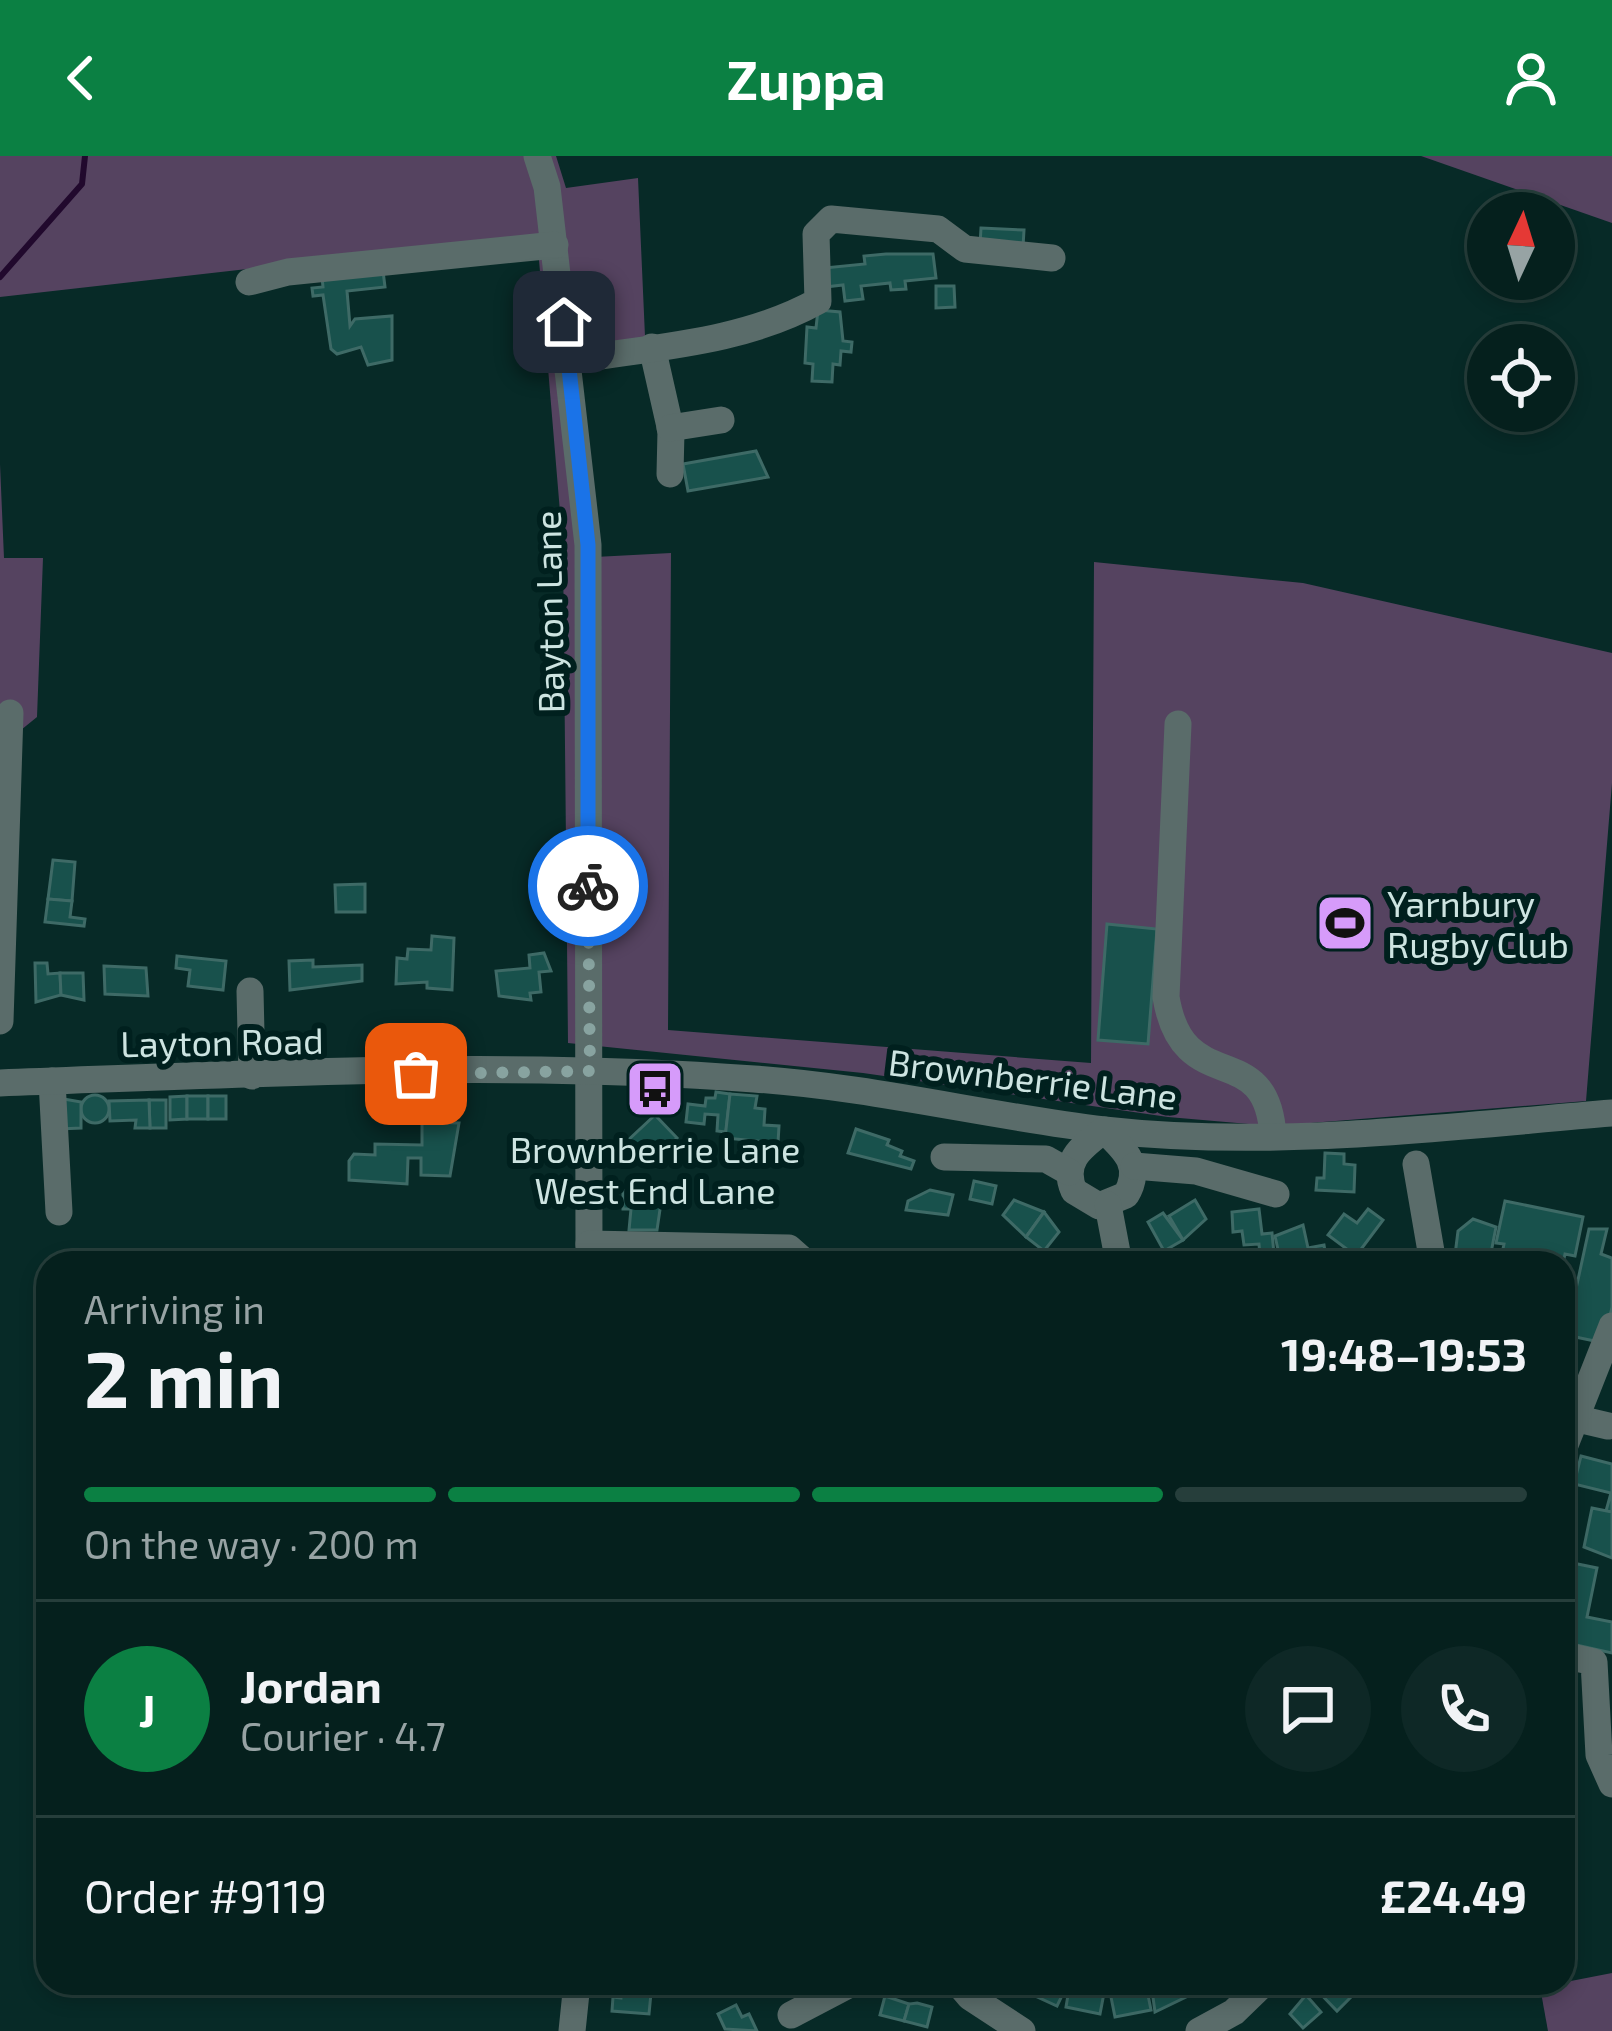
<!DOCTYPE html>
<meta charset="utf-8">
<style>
body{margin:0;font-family:"Exo 2",sans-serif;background:#0e2826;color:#f1f3f6;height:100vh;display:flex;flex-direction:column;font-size:45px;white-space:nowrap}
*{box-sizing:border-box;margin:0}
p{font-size:39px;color:#97a3a4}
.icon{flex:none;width:66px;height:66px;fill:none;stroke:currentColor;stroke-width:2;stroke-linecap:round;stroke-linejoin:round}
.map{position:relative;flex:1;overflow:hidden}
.panel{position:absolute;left:36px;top:1095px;width:1539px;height:744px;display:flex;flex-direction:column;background:#05201d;border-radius:36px;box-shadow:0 6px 18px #0003,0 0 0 3px #263e3b}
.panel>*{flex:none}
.needle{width:78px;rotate:4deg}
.buttons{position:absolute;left:1467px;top:36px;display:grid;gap:24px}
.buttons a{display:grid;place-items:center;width:108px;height:108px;border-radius:50%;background:#05201d;box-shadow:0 6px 18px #0003,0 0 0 3px #263e3b;font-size:60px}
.pin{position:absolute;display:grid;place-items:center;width:102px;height:102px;color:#fff;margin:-51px;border-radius:24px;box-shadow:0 6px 18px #0006}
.courier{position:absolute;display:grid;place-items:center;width:120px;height:120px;margin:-60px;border:9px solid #1a73e8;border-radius:50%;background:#fff;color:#222;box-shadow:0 3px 15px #0007}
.headline em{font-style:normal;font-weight:700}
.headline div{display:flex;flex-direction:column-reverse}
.headline{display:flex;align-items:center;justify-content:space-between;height:204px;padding:0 48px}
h1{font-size:78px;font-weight:700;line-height:90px}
.bar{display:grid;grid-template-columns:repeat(4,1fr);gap:18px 12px;align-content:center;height:144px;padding:0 48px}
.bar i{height:15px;border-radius:9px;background:#263e3b}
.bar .on{background:#0b8043}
.bar p{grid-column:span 4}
.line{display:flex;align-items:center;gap:30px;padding:0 48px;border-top:3px solid #263e3b}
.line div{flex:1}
.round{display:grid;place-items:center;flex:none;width:126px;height:126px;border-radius:63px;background:#0e2826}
header{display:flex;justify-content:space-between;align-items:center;height:156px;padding:0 48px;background:#0b8043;color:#fff;font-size:54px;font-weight:700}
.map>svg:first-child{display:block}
.green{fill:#554360}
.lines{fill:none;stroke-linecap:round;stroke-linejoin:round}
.stream{stroke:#21092d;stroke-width:6}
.building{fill:#18514c;stroke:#3e6a66;stroke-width:3}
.minor{stroke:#5a6c6a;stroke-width:27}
.done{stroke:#88a3a0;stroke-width:12;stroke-dasharray:0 21.6}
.route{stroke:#1a73e8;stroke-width:15}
.labels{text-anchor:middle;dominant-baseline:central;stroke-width:12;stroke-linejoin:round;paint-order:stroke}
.street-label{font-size:36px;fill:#cde4e1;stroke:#00201e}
.poi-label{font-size:36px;fill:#cde4e1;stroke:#00201e;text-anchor:start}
</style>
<header><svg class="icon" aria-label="back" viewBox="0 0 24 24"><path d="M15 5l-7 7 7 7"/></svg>Zuppa<svg class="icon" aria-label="person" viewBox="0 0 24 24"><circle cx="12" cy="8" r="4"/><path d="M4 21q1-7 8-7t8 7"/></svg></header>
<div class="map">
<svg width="1612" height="1875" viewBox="0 0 1612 1875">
<rect width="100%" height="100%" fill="#072a27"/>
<g class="green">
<polygon points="0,0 556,0 566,32 638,22 646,203 580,215 595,401 671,397 668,874 1091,907 1094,406 1303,427 1612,497 1612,627 1586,945 1273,970 1168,961 863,917 568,887 563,392 537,80 0,141"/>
<polygon points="1421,0 1612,0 1612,67"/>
<polygon points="0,308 4,402 43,402 37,561 21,574 0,684"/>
<polygon points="1612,1817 1612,1875 1548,1875 1540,1831"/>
</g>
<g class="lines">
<polyline class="stream" points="0,121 82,28 85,0"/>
</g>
<g class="building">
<polygon points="981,72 1024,74 1023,91 980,89"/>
<polygon points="886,98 933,98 936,122 905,125 906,133 891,134 890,127 861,130 863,143 845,145 843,129 825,131 824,112 865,108 864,100"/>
<polygon points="383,115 385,131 347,135 350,170 355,163 392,160 392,204 368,209 361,191 337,198 331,193 323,139 313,140 312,132 323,131 322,121"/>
<polygon points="936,130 954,130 955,151 936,152"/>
<polygon points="818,154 840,156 843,185 852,186 851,196 841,195 840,209 833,208 832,226 812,225 813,208 805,207 807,171 816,172"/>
<polygon points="756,295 768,321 688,335 683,308"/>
<polygon points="53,704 75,706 72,745 48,743"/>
<polygon points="365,728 365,756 336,756 335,729"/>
<polygon points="48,743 72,745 70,761 85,763 84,770 45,766"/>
<polygon points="1107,768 1157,773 1148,888 1098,884"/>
<polygon points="432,780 454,782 452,834 427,832 427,826 396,828 397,802 407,803 408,793 431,794"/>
<polygon points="544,797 551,815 539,816 541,836 530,837 531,844 499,840 496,815 530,812 529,799"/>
<polygon points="177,800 226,805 223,834 188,830 190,814 176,812"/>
<polygon points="313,804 313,811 362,809 362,825 290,834 289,805"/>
<polygon points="35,807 47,807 48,818 60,817 61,839 36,846"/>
<polygon points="104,810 146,812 148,840 105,838"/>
<polygon points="60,817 83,817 84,844 61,839"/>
<polygon points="716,936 730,938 726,976 717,975 718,959 705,958 704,968 686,966 688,948 705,950 706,942 715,942"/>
<polygon points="730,938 757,940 755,952 765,953 764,969 779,970 778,987 725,982"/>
<circle cx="95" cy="953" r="14"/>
<polygon points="187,940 187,963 170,964 170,941"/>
<rect x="187" y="940" width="21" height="23"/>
<rect x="208" y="940" width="18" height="23"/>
<polygon points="58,942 81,946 81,972 59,973"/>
<polygon points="149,944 166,944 166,972 150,972"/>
<polygon points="149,944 150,972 135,972 136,964 110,965 109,945"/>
<polygon points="655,959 677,982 668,991 662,985 641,1005 624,988"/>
<polygon points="422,966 459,967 450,1020 421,1019 421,1002 408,1002 407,1028 349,1024 349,1005 354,998 375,999 375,988 422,989"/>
<polygon points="856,973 889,984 887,989 902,995 900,1000 914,1005 911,1013 848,997"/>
<polygon points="1325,997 1344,998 1344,1008 1355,1009 1354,1036 1316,1034 1317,1022 1324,1022"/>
<polygon points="974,1025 996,1030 992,1048 970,1043"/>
<polygon points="632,1032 663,1033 657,1074 629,1074 631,1053 623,1053 623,1035"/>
<polygon points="930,1034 953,1039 948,1059 906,1054 908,1045"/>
<polygon points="1014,1044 1044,1056 1026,1081 1003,1059"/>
<polygon points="1195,1044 1206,1063 1183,1084 1169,1060"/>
<polygon points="1505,1045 1583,1061 1575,1100 1565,1098 1563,1107 1500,1107 1504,1088 1496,1087"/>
<polygon points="1259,1053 1262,1078 1272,1077 1274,1098 1260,1099 1259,1088 1244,1089 1242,1075 1233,1076 1232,1056"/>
<polygon points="1368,1053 1383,1064 1356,1100 1328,1079 1344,1058 1357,1067"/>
<polygon points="1044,1056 1059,1076 1044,1095 1026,1081"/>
<polygon points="1163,1057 1183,1084 1164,1095 1148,1066"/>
<polygon points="1473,1063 1496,1071 1489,1107 1454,1107 1458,1075"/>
<polygon points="1303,1069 1308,1092 1324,1089 1327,1107 1281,1107 1275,1080"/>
<polygon points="1589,1073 1607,1073 1601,1098 1612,1102 1612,1151 1604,1187 1566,1179"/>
<polygon points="846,1096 880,1099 880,1107 835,1107 835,1100"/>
<polygon points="1581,1300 1612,1308 1612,1356 1606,1355 1611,1337 1574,1328"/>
<polygon points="1592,1352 1612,1356 1612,1402 1584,1391"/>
<polygon points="1568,1406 1597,1412 1587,1461 1612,1466 1612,1497 1563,1486"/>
<polygon points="623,1827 652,1827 649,1858 612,1855 613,1841 621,1842"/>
<polygon points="1023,1827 1068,1827 1057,1850 1020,1833"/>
<polygon points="1070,1827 1097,1827 1096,1835 1104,1837 1100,1858 1066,1851"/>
<polygon points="1151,1827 1182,1827 1188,1840 1155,1856"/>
<polygon points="1318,1827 1345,1827 1355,1837 1337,1855 1314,1831"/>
<polygon points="1146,1829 1151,1854 1115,1861 1110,1836"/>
<polygon points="1306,1839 1321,1856 1303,1872 1290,1858"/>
<polygon points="885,1840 909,1848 904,1865 880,1859"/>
<polygon points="917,1847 932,1851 927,1871 904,1865 909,1848"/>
<polygon points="736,1849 742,1861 749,1858 757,1875 725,1873 718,1858"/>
</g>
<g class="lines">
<g class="minor">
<polyline points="537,0 547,31 588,389 589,1107"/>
<polyline points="249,126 288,116 555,89"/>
<polyline points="652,191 671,275 670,318"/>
<path d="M568,205C652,191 743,187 818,145L816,78L831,63L938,73L965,93L1052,102"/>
<polyline points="670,272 721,264"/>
<path d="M1178,568L1166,841C1183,945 1267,879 1273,980"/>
<polyline points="250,835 252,920"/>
<polyline points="0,865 10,557"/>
<polyline points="52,925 59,1056"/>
<path d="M0,927C250,918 504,904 754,923C872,931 987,960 1104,974C1273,993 1444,971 1612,957"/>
<path d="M1104,974C1125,994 1143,1010 1126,1039L1099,1050L1074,1035C1061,1005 1082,991 1104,974Z"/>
<polyline points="944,1001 1046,1003 1069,1016"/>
<polyline points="1416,1008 1433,1107"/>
<polyline points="1134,1010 1196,1015 1276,1038"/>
<polyline points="1108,1049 1119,1107"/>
<polyline points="589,1088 789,1092 806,1107"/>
<polyline points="1574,1262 1608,1270"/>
<polyline points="1563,1294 1612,1170"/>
<polyline points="1563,1499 1594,1506 1599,1599 1612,1628"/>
<polyline points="958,1827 970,1841 1022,1875"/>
<polyline points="791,1859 852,1827"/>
<polyline points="572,1875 577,1827"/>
<polyline points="1199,1875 1234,1856 1264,1827"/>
</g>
</g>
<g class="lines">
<polyline class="done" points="416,918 590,915 588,730"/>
<polyline class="route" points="564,166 588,389 588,730"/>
</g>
<defs>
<symbol id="stadium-square" viewBox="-11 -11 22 22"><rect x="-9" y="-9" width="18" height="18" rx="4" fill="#d69bfa" stroke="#00201e"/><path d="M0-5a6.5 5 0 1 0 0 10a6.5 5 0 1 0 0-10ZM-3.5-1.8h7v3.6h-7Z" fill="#111"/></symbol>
<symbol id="bus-square" viewBox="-11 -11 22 22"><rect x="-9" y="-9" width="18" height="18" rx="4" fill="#d69bfa" stroke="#00201e"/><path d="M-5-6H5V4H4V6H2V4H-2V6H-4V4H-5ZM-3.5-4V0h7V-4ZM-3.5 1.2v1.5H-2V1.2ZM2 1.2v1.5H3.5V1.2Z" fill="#111"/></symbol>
</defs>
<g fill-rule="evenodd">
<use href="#stadium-square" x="1312" y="734" width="66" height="66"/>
<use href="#bus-square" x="622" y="900" width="66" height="66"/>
</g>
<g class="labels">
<g class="street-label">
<text transform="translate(548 456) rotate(-91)">Bayton Lane</text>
<text transform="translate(222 885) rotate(-1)">Layton Road</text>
<text transform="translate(1033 922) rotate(7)">Brownberrie Lane</text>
</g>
<g class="poi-label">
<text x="1387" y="746">Yarnbury<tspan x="1387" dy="41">Rugby Club</tspan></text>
<text x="655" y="992" text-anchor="middle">Brownberrie Lane<tspan x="655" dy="41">West End Lane</tspan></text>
</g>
</g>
</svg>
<div class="buttons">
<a><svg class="needle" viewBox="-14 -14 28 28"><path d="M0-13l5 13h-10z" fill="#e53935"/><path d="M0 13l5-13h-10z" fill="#97a3a4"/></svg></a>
<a><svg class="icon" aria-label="locate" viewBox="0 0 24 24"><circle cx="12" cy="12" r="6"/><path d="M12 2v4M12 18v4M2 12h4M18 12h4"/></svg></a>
</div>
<div class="pin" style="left:416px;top:918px;background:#ea580c"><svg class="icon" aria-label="bag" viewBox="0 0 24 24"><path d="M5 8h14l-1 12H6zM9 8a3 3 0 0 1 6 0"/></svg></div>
<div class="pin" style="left:564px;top:166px;background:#1f2937"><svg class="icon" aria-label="home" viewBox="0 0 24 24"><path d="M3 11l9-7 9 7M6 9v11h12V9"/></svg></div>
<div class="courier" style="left:588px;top:730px"><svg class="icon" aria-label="bike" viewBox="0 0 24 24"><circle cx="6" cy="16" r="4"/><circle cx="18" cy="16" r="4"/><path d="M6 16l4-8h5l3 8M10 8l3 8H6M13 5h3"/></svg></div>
<section class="panel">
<div class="headline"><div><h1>2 min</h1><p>Arriving in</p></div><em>19:48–19:53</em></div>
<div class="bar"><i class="on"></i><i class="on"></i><i class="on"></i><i></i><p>On the way · 200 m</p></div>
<div class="line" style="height:216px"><b class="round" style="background:#0b8043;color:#fff">J</b><div><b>Jordan</b><p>Courier · 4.7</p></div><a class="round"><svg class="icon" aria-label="chat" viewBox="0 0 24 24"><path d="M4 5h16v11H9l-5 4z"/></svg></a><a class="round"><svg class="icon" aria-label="phone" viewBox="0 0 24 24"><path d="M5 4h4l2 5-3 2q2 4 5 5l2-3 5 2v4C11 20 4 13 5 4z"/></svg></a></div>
<div class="line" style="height:156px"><div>Order #9119</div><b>£24.49</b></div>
</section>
</div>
